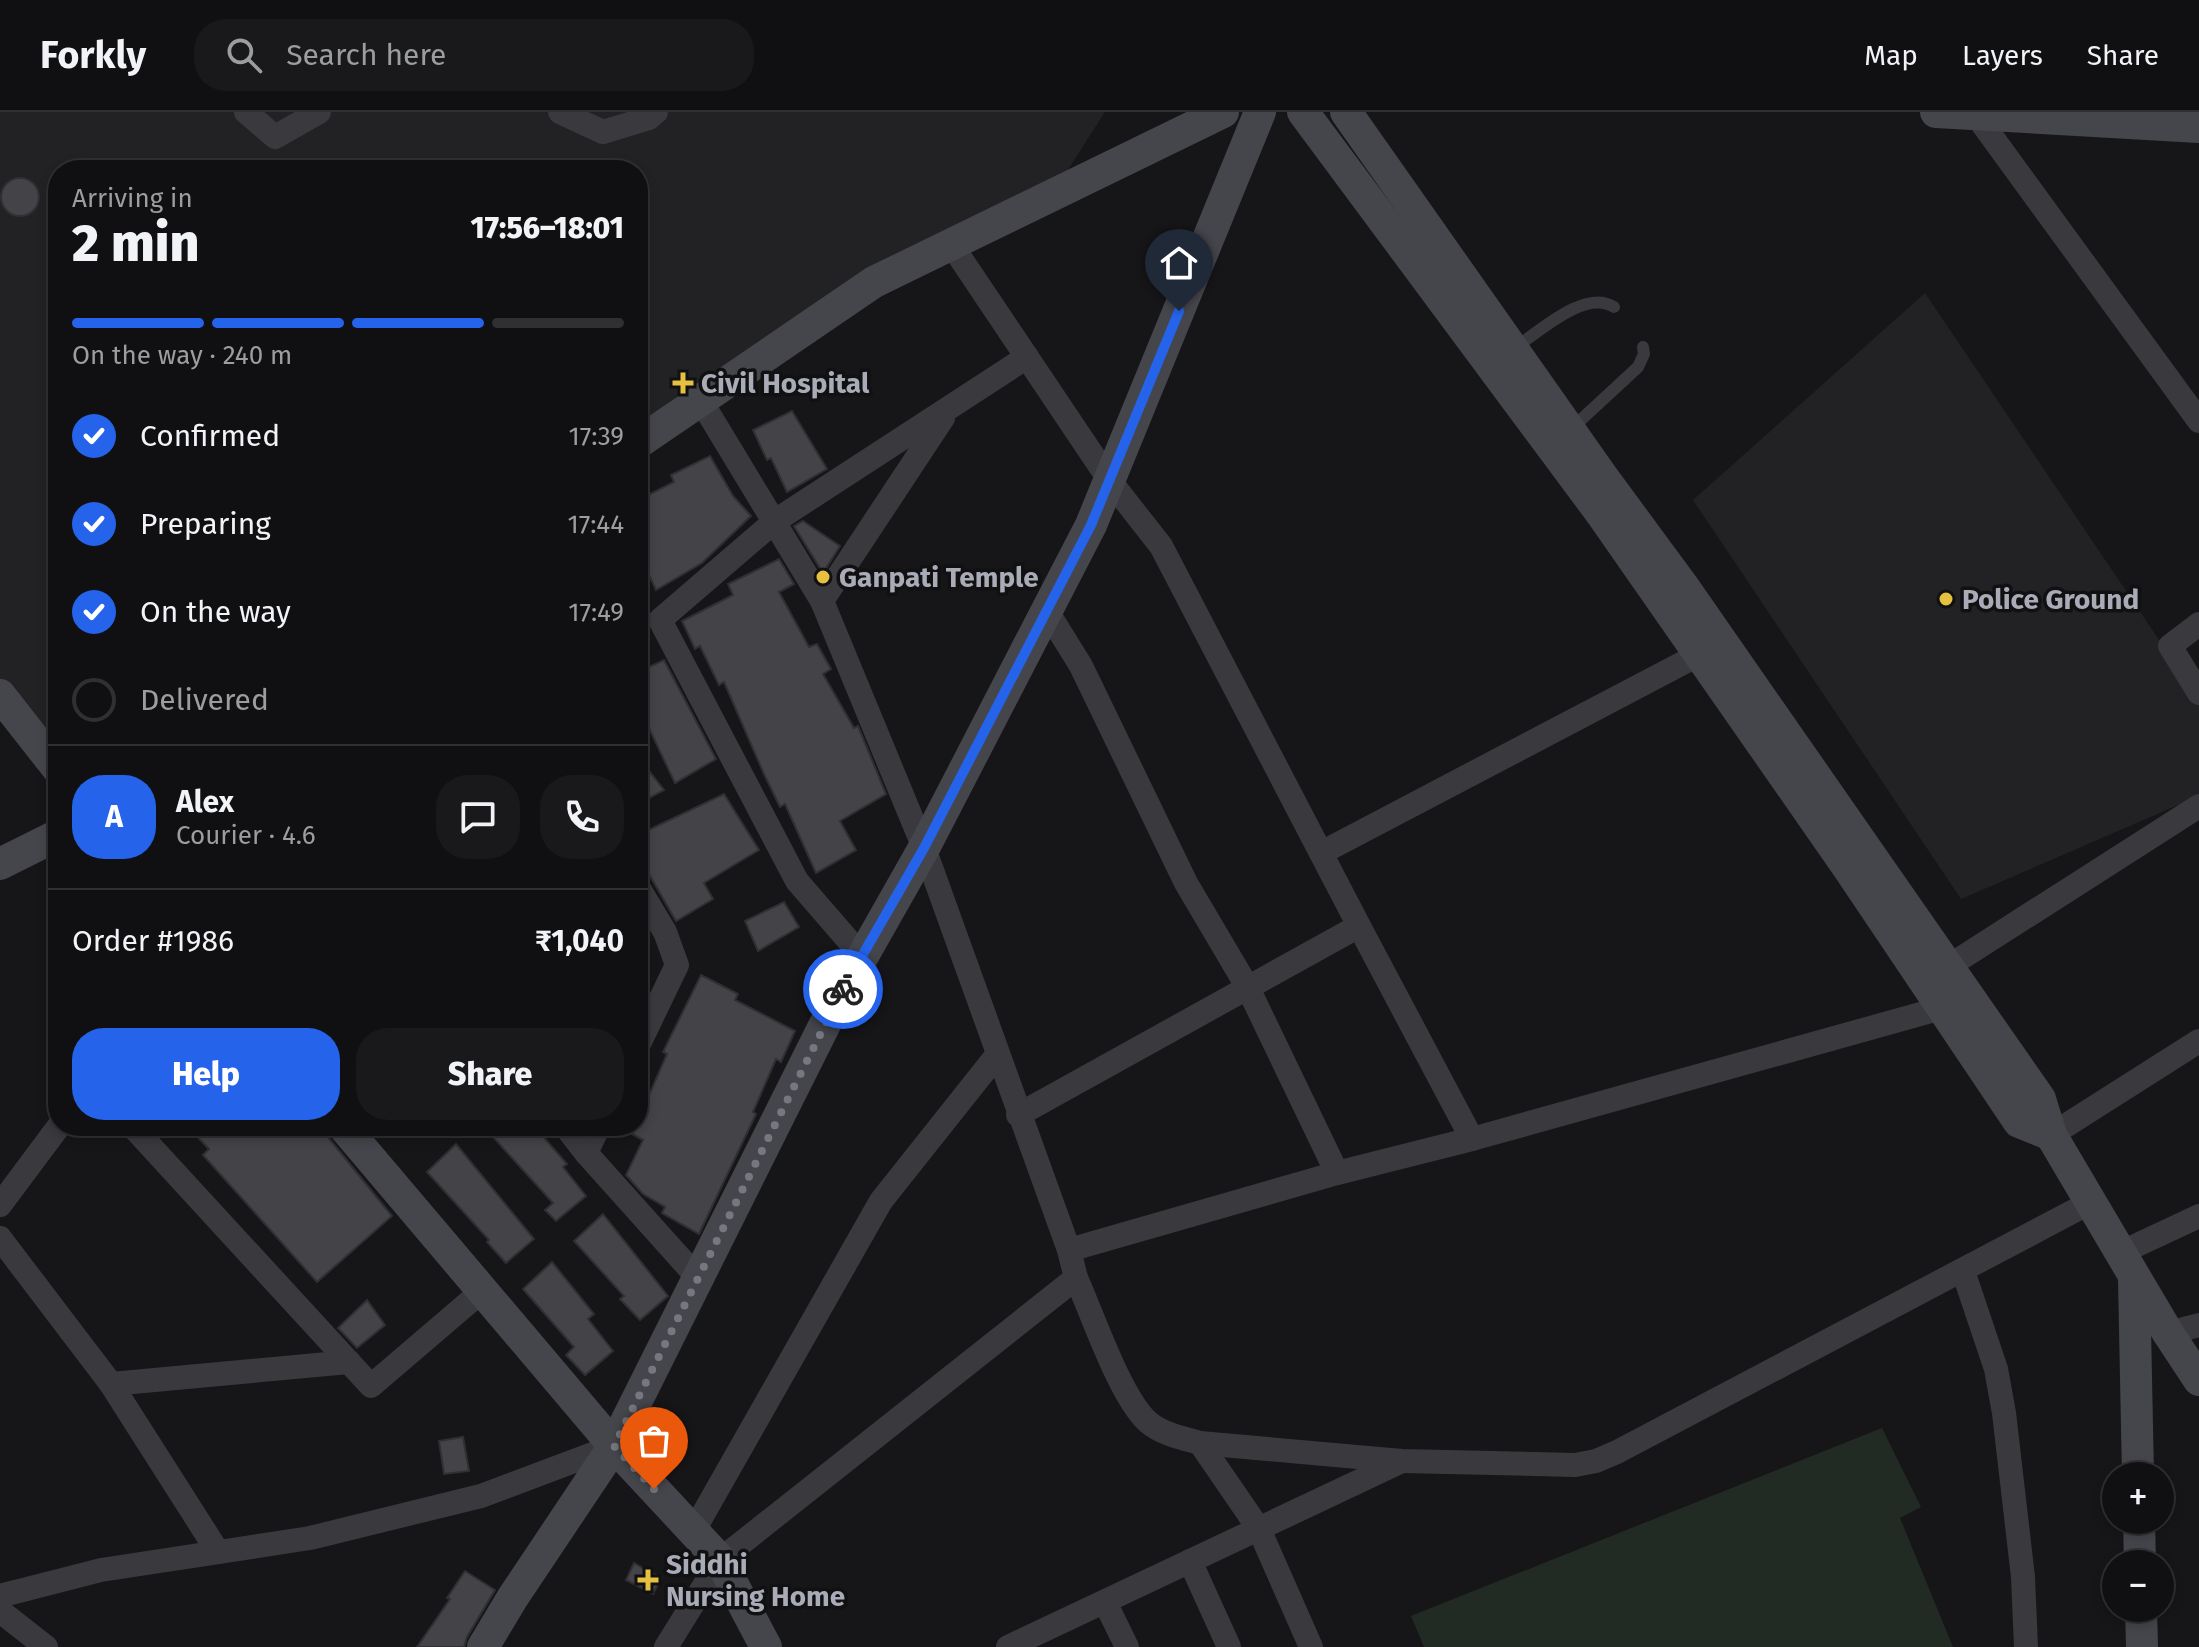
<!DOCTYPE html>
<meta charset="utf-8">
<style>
body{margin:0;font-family:"Fira Sans",sans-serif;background:#19191b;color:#f1f3f6;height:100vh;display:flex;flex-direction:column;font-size:30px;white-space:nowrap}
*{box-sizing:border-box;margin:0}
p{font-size:26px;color:#9c9d9f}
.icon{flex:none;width:44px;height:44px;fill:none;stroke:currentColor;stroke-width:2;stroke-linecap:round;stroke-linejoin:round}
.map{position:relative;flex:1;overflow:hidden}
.side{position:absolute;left:48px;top:48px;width:600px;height:976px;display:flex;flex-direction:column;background:#101012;border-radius:32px;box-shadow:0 4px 12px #0003,0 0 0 2px #303032}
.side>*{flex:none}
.buttons{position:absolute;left:2102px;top:1350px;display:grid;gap:16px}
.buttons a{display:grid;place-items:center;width:72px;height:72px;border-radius:50%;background:#101012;box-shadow:0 4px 12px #0003,0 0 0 2px #303032;font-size:40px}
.pin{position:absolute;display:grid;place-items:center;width:68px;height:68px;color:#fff;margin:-82px -34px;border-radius:50% 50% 50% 0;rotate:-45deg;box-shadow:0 0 8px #0007}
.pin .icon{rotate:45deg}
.courier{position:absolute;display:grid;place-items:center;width:80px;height:80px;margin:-40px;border:6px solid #2563eb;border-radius:50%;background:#fff;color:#222;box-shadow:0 2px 10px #0007}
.overview em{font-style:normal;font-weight:800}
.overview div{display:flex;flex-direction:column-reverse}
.overview{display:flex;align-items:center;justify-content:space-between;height:136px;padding:0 24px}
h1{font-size:52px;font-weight:800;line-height:60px}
.bar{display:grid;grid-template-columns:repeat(4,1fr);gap:12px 8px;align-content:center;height:96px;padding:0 24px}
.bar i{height:10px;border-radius:6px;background:#303032}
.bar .on{background:#2563eb}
.bar p{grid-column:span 4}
.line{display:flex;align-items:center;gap:20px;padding:0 24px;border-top:2px solid #303032}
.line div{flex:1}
.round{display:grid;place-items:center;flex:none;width:84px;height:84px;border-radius:32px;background:#19191b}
ol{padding:0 24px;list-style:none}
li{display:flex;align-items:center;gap:24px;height:88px}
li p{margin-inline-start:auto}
li .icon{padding:8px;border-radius:50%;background:#2563eb;color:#fff;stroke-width:4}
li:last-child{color:#9c9d9f}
li i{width:44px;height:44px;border:4px solid #303032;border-radius:50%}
.cta{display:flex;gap:16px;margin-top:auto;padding:16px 24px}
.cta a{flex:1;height:92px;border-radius:32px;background:#2563eb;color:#fff;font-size:32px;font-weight:800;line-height:92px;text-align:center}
.cta a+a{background:#19191b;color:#f1f3f6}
header{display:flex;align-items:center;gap:48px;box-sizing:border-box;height:112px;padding:0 40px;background:#101012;border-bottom:2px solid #303032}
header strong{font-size:38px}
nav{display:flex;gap:44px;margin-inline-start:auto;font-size:28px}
.search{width:560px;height:72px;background:#19191b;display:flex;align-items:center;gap:20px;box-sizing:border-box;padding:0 28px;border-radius:32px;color:#9c9d9f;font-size:30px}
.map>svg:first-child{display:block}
.built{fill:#222225}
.green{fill:#222a24}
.building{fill:#434348;stroke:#303034;stroke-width:2}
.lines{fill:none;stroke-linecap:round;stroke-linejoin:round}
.lane{stroke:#39393e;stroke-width:12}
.street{stroke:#39393e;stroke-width:24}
.secondary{stroke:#45464c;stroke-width:32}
.done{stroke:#76787f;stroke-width:8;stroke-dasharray:0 14.4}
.route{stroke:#2563eb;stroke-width:10}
.poi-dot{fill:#e6c13f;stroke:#111113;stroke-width:3}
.labels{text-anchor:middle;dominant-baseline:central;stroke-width:7;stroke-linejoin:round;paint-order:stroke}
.poi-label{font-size:28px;font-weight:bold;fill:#a9acb7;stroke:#111113;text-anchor:start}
</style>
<header>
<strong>Forkly</strong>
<div class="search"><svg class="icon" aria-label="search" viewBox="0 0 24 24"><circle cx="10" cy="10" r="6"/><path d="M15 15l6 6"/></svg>Search here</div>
<nav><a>Map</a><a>Layers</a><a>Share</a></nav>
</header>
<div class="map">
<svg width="2199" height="1535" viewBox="0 0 2199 1535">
<rect width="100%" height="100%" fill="#161618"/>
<g class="built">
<polygon points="0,0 1105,0 1055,78 638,331 638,58 58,58 58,657 0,572"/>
<polygon points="1925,181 2199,587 2199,684 1961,787 1693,388"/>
</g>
<polygon class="green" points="1882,1316 1921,1395 1900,1406 1953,1535 1424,1535 1411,1504"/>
<g class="building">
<circle cx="20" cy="85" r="19"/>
<polygon points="792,299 827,357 787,380 771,346 767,348 753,318"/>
<polygon points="710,344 733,384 751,404 702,451 656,478 638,439 638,388 674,370 671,363"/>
<polygon points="803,409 840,434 823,461 794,414"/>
<polygon points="779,447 794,472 779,480 809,535 817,532 831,557 823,562 854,616 858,614 886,682 840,709 856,738 816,761 785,692 780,695 764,662 724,570 719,573 700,534 695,537 682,509 733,483 728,472"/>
<polygon points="664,548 716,647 675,671 638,593 638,560"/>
<polygon points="638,645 664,678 638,692"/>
<polygon points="724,682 759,738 704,771 713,787 676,809 638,743 638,723"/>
<polygon points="784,790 799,815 758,839 745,809"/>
<polygon points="701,863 738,882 735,888 795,919 781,950 776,947 753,1000 756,1002 699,1122 662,1101 665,1095 643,1082 626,1063 643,1028 632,1022 667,942 663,940"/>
<polygon points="187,1014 319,1014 392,1104 317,1170 203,1043 209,1037"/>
<polygon points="483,1014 534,1014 567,1052 563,1055 586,1084 556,1109 545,1098 553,1091"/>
<polygon points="456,1032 534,1127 506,1151 487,1130 489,1128 427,1060"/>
<polygon points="603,1102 668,1184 640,1208 620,1187 624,1184 574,1129"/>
<polygon points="552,1150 594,1202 588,1207 613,1239 585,1263 566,1243 574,1235 523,1177"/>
<polygon points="367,1188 385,1213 357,1236 338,1216"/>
<polygon points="463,1325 469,1359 444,1362 439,1329"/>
<polygon points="634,1451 661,1466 653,1482 626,1468"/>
<polygon points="465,1459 495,1478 467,1525 464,1535 417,1535 450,1487 447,1486"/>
</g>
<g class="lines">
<g class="lane">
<path d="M1513,237C1538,221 1585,176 1614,195"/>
<polyline points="1571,317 1638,255 1644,242 1643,235"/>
</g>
<g class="street">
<polyline points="246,0 275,25 319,0"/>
<polyline points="560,0 603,20 649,6 656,0"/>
<polyline points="1976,3 2199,309"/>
<polyline points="951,132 1110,369 1161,434 1359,814 1018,1003"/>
<polyline points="822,489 943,306"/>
<polyline points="1047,499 1081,554 1186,771 1248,876 1337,1061"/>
<polyline points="2199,512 2170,534 2199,581"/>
<polyline points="1321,741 1700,542"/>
<polyline points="638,775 665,820 677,853 638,934"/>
<polyline points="861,843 797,769 660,508 775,409 1027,245"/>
<polyline points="1949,854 2199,694"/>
<polyline points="132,1014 371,1274 482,1179"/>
<polyline points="565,1014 586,1041 599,1014"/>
<polyline points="2051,1023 2199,929"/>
<polyline points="1472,1027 1942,896"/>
<polyline points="586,1041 698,1166"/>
<polyline points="0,1093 59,1014"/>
<polyline points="0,1126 111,1272 218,1440"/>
<polyline points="1069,1138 1337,1061 1472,1027 1359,814"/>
<polyline points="2120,1141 2199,1104"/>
<polyline points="1963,1159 1996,1257 2004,1301 2023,1465 2026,1535"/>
<path d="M1076,1166C1093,1203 1120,1285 1148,1310C1162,1322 1182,1326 1200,1331L1402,1349L1575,1353L1596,1349L1617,1340L2091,1090"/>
<polyline points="2168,1221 2199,1213"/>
<polyline points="111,1272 349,1250"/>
<polyline points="1200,1331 1259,1417 1311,1535"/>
<polyline points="693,1420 881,1089 997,943"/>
<polyline points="1190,1449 1229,1535"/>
<polyline points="0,1484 101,1458 310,1426 481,1384 614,1334"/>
<polyline points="1105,1490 1127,1535"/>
<polyline points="0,1499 46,1535"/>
<polyline points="666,1535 720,1448 1076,1166 1069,1138 924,736 822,489 701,289"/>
<polyline points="1008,1535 1400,1350"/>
</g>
<g class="secondary">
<polyline points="1303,0 1603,404 1849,757 2019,1010 2051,1023"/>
<polyline points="1346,0 1602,364 1683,474 2040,987 2051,1023 2168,1221 2199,1268"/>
<polyline points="1936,0 2199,15"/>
<polyline points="638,331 874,170 1223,0"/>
<polyline points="0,583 58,657"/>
<polyline points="0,752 58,723"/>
<polyline points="343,1014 614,1334 720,1448 766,1535"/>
<polyline points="2134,1167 2138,1364"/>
<polyline points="2139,1408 2140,1452"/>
<polyline points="2141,1496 2142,1535"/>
<polyline points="483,1535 513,1485 614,1334 830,902 924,736 1091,413 1260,0"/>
</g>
</g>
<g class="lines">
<polyline class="done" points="654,1377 614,1334 843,877"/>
<polyline class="route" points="843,877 924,736 1091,413 1179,199"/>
</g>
<g class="poi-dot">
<path d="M679 259h8v8h8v8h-8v8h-8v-8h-8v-8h8z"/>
<circle cx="823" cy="465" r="8"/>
<circle cx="1946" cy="487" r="8"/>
<path d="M644 1456h8v8h8v8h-8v8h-8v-8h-8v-8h8z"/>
</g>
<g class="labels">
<g class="poi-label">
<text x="701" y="271">Civil Hospital</text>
<text x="839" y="465">Ganpati Temple</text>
<text x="1962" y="487">Police Ground</text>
<text x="666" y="1452">Siddhi<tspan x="666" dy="32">Nursing Home</tspan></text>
</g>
</g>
</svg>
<div class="buttons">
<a>+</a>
<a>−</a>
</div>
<div class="pin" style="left:654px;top:1377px;background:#ea580c"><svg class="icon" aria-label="bag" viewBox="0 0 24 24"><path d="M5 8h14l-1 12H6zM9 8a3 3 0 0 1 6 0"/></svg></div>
<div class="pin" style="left:1179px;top:199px;background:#1f2937"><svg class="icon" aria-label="home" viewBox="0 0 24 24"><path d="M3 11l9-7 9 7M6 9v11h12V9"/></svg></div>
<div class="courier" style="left:843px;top:877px"><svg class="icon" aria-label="bike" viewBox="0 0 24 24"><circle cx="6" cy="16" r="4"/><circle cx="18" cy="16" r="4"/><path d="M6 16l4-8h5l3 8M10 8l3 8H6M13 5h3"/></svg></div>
<section class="side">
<div class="overview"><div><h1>2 min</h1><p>Arriving in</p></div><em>17:56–18:01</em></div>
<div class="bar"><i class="on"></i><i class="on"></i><i class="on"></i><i></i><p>On the way · 240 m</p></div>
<ol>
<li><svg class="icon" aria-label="check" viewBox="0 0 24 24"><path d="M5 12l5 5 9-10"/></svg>Confirmed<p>17:39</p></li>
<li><svg class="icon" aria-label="check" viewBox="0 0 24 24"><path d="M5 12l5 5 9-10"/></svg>Preparing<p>17:44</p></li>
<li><svg class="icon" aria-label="check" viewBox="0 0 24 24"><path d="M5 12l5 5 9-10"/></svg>On the way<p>17:49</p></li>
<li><i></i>Delivered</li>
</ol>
<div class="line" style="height:144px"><b class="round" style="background:#2563eb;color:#fff">A</b><div><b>Alex</b><p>Courier · 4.6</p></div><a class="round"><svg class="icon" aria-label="chat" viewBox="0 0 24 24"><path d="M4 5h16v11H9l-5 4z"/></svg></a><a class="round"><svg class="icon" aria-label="phone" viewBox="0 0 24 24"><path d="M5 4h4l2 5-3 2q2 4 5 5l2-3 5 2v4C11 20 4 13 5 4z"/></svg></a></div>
<div class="line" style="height:104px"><div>Order #1986</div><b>₹1,040</b></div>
<div class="cta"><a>Help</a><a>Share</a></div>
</section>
</div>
